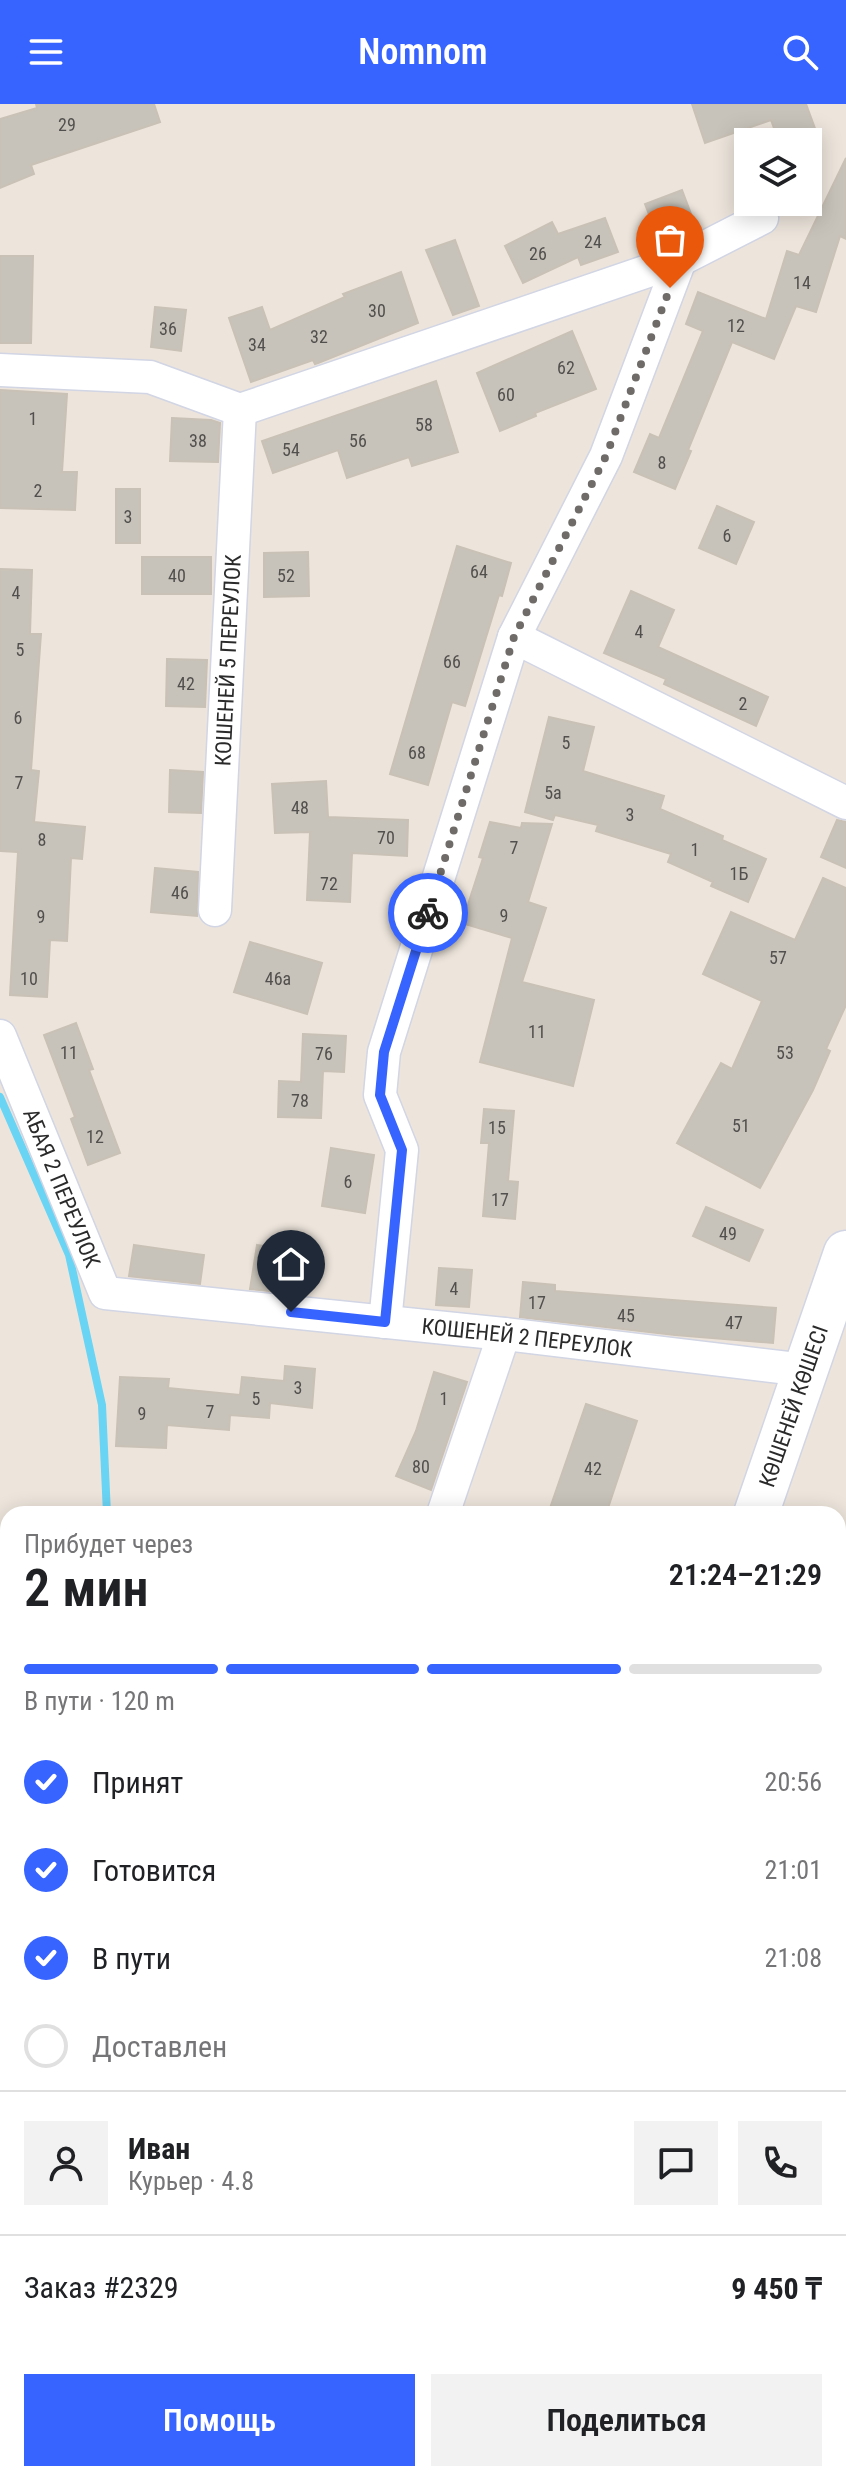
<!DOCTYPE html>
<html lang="ru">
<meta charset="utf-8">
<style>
body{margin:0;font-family:"Roboto Condensed",sans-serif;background:#f2f2f2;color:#202124;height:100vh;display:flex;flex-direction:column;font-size:30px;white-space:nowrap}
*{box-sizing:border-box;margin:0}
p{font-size:26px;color:#757577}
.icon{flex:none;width:44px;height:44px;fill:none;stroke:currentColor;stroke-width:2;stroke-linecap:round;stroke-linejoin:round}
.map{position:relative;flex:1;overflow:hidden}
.panel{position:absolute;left:0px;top:1402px;width:846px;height:976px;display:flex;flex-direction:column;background:#fff;border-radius:24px 24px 0 0;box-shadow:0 4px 20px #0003}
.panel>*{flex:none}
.buttons{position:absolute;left:734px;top:24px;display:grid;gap:16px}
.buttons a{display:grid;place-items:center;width:88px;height:88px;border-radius:0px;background:#fff;box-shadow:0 4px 20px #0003;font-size:40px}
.pin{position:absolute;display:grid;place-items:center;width:68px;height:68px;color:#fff;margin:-82px -34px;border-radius:50% 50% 50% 0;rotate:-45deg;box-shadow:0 0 8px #0007}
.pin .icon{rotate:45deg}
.courier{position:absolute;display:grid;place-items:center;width:80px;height:80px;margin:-40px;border:6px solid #3763ff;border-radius:50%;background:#fff;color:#222;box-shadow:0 2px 10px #0007}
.head em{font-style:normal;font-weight:600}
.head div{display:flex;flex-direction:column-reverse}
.head{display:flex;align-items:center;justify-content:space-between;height:136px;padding:0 24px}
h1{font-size:52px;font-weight:600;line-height:60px}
.bar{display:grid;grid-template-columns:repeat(4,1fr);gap:12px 8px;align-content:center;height:96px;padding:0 24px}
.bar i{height:10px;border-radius:6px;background:#e0e0e0}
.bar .active{background:#3763ff}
.bar p{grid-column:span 4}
.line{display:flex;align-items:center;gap:20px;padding:0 24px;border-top:2px solid #e0e0e0}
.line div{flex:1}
.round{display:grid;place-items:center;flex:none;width:84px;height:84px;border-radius:0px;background:#f2f2f2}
ol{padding:0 24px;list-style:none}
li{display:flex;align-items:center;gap:24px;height:88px}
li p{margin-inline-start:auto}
li .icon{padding:8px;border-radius:50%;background:#3763ff;color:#fff;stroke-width:4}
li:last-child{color:#757577}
li i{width:44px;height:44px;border:4px solid #e0e0e0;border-radius:50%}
.action{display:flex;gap:16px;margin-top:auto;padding:16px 24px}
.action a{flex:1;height:92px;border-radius:0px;background:#3763ff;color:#fff;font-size:32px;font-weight:600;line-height:92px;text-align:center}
.action a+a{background:#f2f2f2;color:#202124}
header{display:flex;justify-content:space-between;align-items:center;height:104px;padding:0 24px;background:#3763ff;color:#fff;font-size:36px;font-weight:600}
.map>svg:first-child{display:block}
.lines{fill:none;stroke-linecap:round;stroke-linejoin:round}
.stream{stroke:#6ad4f4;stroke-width:8}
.building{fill:#c8c3ba;stroke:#c9c1b5;stroke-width:2}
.street-casing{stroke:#d1d5e4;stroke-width:35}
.secondary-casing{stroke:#d1d5e4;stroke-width:47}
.street{stroke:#fff;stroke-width:32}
.secondary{stroke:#fff;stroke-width:44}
.done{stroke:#6e6b68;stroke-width:8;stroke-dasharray:0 14.4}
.route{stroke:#3763ff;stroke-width:10}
.labels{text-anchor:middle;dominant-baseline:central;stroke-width:6;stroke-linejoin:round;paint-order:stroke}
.number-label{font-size:18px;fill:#52504e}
.street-label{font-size:22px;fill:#2a2a2a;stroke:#fff}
</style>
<header><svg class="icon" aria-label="menu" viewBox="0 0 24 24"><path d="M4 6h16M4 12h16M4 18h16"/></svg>Nomnom<svg class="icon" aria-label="search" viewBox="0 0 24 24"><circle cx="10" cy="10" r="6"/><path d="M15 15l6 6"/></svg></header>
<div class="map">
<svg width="846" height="2378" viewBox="0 0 846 2378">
<rect width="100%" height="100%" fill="#ede5dc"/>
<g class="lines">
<g class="stream">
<polyline points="0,993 69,1151 102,1301 107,1410"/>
<polyline points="57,2370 59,2378"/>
</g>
</g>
<g class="building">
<polygon points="36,0 154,0 160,18 31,61 34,70 0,84 0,15 37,4"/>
<polygon points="692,0 806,0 820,38 779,38 771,16 705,39"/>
<polygon points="846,54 846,135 840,132 816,208 796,202 774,255 732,238 688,346 691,347 675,385 634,368 650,330 659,334 703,227 686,220 698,188 766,215 787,147 799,151"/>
<polygon points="682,86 694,118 657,131 645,100"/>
<polygon points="605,114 618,148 581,161 578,153 523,179 505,142 552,118 558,130"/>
<polygon points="455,136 479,202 453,211 426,146"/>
<polygon points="0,152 33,152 31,239 0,239"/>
<polygon points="401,168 418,219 318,259 315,260 313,256 251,278 229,214 262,203 270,226 345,193 343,190"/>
<polygon points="155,203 186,206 181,247 151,243"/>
<polygon points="572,227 596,285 535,309 536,312 500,327 477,269"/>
<polygon points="436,277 458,348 412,362 409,353 347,374 338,346 273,369 262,337"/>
<polygon points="0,286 67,290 62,368 77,368 75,406 0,404"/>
<polygon points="172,314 211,316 220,319 218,358 170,357"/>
<rect x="116" y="385" width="24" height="54"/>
<polygon points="717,402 754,418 736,460 699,444"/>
<polygon points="457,442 511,459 502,492 499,491 465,602 452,598 428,681 390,670"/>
<polygon points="308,448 309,492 264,493 264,449"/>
<rect x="142" y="453" width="69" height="37"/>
<polygon points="0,465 32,466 30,530 41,530 31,666 39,667 34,718 85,723 82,755 71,754 67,837 50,836 47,893 10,891 18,748 0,747"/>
<polygon points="631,487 674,506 658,543 768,593 756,622 664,580 666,575 604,549"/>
<polygon points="167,555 207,556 205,603 166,602"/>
<polygon points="549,613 594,623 583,667 664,692 660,705 723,732 722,736 766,755 748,798 711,782 713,778 668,758 671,750 596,727 598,721 555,711 553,716 525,708"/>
<polygon points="170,666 203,668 201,709 169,708"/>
<polygon points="326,677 328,713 408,716 407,752 352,749 350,798 307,796 310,728 275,729 272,680"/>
<polygon points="837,716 846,718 846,764 821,753"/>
<polygon points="490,718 521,724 522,719 552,720 528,798 546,804 522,878 594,896 573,982 480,958 512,834 462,819 483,754 479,753"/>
<polygon points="155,764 198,768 197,812 151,808"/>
<polygon points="823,774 846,784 846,901 826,945 830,947 813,986 760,1084 677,1039 721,959 732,965 762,897 703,870 731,808 795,836"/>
<polygon points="250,838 322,859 307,910 234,888"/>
<polygon points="76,919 93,965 89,966 120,1049 88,1061 71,1015 75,1013 44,931"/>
<polygon points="303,930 346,932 344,968 323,967 321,1014 278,1013 279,977 301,978"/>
<polygon points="484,1005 514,1007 508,1077 518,1078 515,1115 483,1112 489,1039 481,1039"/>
<polygon points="331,1044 374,1051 365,1109 322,1102"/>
<polygon points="706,1103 763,1126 749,1157 693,1132"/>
<polygon points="134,1141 204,1151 200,1180 129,1172"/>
<polygon points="257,1141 309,1149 302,1190 250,1185"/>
<polygon points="439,1164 472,1166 469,1203 436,1201"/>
<polygon points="523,1178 555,1181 555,1187 776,1204 773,1239 675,1231 520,1213"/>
<polygon points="285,1262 315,1265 312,1304 270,1299 269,1314 230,1311 229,1326 167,1321 166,1344 116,1342 120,1273 169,1275 168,1284 240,1291 242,1273 284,1277"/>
<polygon points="434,1268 467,1278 431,1386 396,1372 416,1327"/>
<polygon points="586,1300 637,1317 606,1410 548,1410"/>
</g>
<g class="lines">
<defs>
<g id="street">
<polyline points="0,266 150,273 240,306 680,156 762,114"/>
<polyline points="514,533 846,699"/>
<path id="s1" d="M215,806L240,306"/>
<path id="s2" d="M0,932L105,1189L504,1230L805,1266"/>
<polyline points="385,1218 402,1046 380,991 384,948 514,533 606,352 680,156"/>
<polyline points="443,1410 504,1230"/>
</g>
<g id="secondary">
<path id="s3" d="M756,1410L846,1149"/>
<polyline points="426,2378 429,2370"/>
</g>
</defs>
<use href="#street" class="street-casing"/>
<use href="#secondary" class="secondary-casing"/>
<use href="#street" class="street"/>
<use href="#secondary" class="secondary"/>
</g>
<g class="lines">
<polyline class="done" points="428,809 514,533 606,352 670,184"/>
<polyline class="route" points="291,1208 385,1218 402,1046 380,991 384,948 428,809"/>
</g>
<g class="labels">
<g class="number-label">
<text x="67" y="20">29</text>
<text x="593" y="137">24</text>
<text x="538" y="149">26</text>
<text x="802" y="178">14</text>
<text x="377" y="206">30</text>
<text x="736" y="221">12</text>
<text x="168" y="224">36</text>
<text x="319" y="232">32</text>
<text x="257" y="240">34</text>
<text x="566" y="263">62</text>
<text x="506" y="290">60</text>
<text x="33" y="314">1</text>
<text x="424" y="320">58</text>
<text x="198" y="336">38</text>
<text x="358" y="336">56</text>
<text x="291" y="345">54</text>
<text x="662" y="358">8</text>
<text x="38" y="386">2</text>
<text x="128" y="412">3</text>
<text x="727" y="431">6</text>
<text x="479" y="467">64</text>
<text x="177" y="471">40</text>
<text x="286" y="471">52</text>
<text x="16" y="488">4</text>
<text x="639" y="527">4</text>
<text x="20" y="545">5</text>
<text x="452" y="557">66</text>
<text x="186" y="579">42</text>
<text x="743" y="599">2</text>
<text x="18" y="613">6</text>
<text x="566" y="638">5</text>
<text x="417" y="648">68</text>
<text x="19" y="678">7</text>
<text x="553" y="688">5а</text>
<text x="300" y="703">48</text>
<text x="630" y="710">3</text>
<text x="386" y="733">70</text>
<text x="42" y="735">8</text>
<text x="514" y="743">7</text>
<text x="695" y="745">1</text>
<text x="739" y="769">1Б</text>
<text x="329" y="779">72</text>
<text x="180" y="788">46</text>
<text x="504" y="811">9</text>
<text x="41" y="812">9</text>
<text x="778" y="853">57</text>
<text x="29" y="874">10</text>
<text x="278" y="874">46а</text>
<text x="537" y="927">11</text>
<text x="69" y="948">11</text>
<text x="785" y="948">53</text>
<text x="324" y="949">76</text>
<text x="300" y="996">78</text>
<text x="741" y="1021">51</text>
<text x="497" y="1023">15</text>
<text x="95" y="1032">12</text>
<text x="348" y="1077">6</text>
<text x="500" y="1095">17</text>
<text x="728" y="1129">49</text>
<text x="454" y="1184">4</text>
<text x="537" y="1198">17</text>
<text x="626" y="1211">45</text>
<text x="734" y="1218">47</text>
<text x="298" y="1283">3</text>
<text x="256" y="1294">5</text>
<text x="444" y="1294">1</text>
<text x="210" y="1307">7</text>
<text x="142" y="1309">9</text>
<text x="421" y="1362">80</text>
<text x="593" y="1364">42</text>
</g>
<g class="street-label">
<text stroke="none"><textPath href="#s1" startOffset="250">КОШЕНЕЙ 5 ПЕРЕУЛОК</textPath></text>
<text stroke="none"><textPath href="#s2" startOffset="164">АБАЯ 2 ПЕРЕУЛОК</textPath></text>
<text stroke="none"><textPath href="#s2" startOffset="702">КОШЕНЕЙ 2 ПЕРЕУЛОК</textPath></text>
<text stroke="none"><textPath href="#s3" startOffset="114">КӨШЕНЕЙ КӨШЕСІ</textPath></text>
</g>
</g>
</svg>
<div class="buttons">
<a><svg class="icon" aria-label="layers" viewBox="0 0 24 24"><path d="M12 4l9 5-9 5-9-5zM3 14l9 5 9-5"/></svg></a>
</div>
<div class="pin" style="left:670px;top:184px;background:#ea580c"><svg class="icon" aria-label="bag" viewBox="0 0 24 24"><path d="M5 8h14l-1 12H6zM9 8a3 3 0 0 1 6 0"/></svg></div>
<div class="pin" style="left:291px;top:1208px;background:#1f2937"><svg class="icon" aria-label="home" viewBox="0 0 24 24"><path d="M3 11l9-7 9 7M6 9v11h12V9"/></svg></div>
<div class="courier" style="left:428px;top:809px"><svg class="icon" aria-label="bike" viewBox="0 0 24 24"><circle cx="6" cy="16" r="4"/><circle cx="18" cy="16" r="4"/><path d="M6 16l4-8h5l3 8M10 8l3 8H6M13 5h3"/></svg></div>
<section class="panel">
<div class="head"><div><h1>2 мин</h1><p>Прибудет через</p></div><em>21:24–21:29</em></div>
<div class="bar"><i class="active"></i><i class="active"></i><i class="active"></i><i></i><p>В пути · 120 m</p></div>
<ol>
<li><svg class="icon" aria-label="check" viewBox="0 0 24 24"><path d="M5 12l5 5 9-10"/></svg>Принят<p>20:56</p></li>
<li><svg class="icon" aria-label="check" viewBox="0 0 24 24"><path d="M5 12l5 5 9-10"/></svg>Готовится<p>21:01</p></li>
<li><svg class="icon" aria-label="check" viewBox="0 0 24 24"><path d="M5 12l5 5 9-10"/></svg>В пути<p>21:08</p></li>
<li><i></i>Доставлен</li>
</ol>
<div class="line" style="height:144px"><a class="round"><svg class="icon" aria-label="person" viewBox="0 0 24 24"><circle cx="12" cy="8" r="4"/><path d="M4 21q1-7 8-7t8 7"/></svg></a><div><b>Иван</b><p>Курьер · 4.8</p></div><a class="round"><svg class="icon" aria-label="chat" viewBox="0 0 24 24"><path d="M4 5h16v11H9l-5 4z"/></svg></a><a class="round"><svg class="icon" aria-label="phone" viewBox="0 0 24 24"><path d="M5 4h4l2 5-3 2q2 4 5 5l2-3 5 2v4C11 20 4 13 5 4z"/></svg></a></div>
<div class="line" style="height:104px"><div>Заказ #2329</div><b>9 450 ₸</b></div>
<div class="action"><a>Помощь</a><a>Поделиться</a></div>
</section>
</div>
